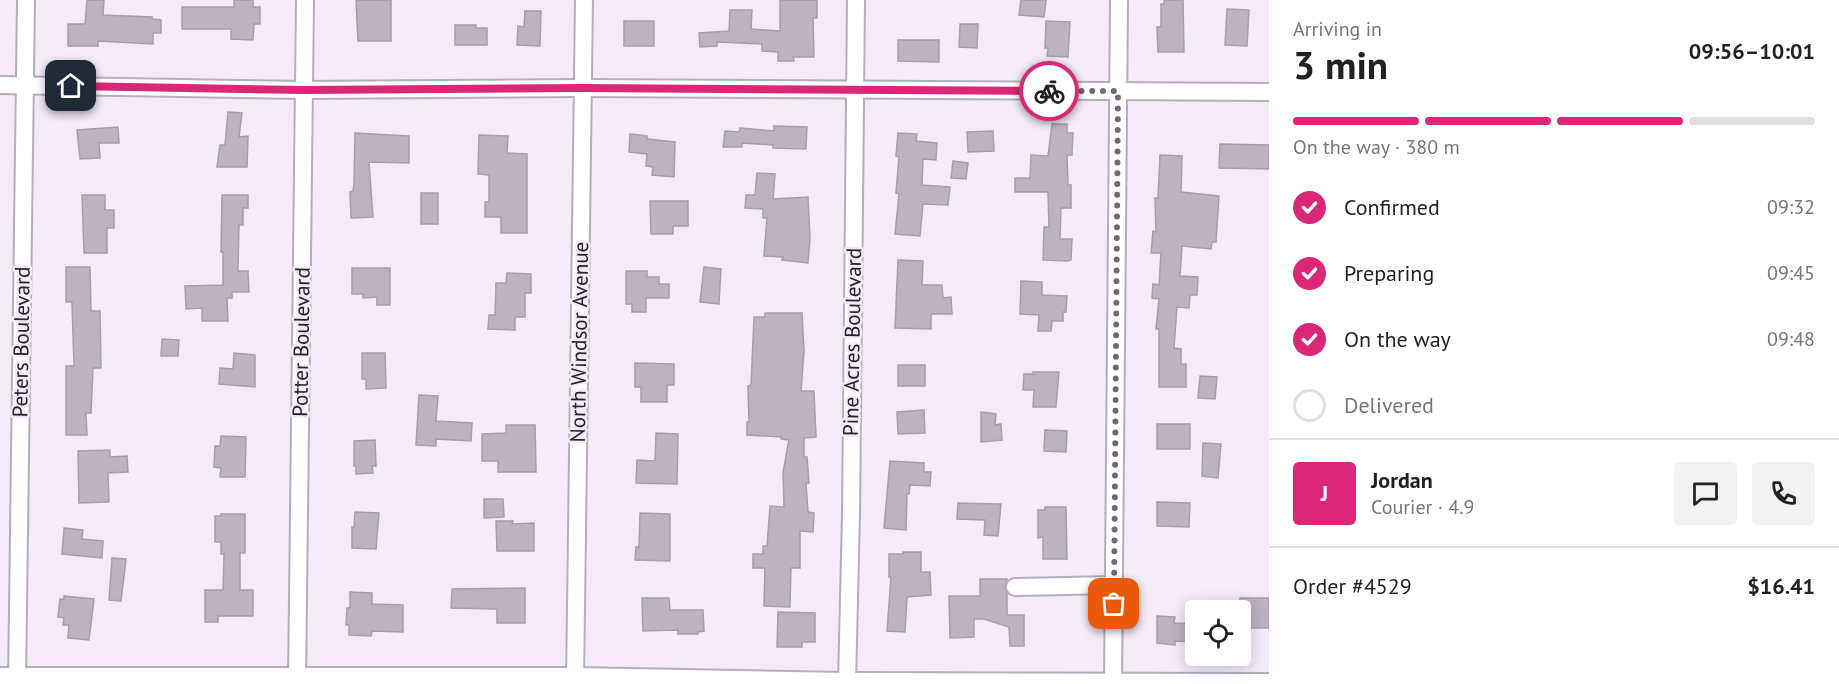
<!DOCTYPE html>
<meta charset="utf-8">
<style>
body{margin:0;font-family:"PT Sans",sans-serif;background:#f2f2f2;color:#222;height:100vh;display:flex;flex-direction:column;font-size:22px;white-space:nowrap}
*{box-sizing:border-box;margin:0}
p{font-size:20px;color:#767676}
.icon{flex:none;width:33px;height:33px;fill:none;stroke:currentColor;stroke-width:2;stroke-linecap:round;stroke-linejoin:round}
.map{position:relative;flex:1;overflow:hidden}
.details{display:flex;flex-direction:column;background:#fff;width:570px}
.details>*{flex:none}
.tools{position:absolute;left:1185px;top:600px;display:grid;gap:12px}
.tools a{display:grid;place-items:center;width:66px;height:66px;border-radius:6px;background:#fff;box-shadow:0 3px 15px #0003;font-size:30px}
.pin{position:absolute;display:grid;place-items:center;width:51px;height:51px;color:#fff;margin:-26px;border-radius:12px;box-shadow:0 3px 9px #0006}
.courier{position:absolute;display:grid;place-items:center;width:60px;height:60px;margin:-30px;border:4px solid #db2777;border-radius:50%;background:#fff;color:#222;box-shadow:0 2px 8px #0007}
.summary em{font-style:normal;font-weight:600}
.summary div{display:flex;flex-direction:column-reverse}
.summary{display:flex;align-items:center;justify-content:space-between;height:102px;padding:0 24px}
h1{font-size:39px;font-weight:600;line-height:45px}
.bar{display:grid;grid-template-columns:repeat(4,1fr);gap:9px 6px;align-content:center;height:72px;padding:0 24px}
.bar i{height:8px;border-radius:4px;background:#e0e0e0}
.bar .on{background:#db2777}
.bar p{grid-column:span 4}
.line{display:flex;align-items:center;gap:15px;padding:0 24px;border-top:2px solid #e0e0e0}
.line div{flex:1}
.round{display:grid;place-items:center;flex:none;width:63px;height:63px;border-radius:6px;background:#f2f2f2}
ol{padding:0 24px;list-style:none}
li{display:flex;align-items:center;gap:18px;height:66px}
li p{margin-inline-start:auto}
li .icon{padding:6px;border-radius:50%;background:#db2777;color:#fff;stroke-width:4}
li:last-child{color:#767676}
li i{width:33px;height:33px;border:3px solid #e0e0e0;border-radius:50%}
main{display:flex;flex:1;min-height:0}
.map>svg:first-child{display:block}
.building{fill:#bbb3bf;stroke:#a59ea9;stroke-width:1.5}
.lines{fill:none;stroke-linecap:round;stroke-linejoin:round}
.minor-casing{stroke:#b5aeba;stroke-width:20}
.minor{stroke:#fff;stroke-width:16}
.done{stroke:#6e6a70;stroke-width:6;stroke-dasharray:0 10.8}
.route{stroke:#db2777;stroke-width:8}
.labels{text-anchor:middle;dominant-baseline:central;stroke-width:5;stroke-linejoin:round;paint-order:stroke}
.street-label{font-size:21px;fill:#272428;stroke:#f3ebf7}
</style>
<main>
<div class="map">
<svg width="1269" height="684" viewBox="0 0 1269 684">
<rect width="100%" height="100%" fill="#f3ebf7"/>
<g class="building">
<polygon points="87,0 104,0 103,15 152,17 152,19 161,20 161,33 153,33 153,44 98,41 98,46 68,46 68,24 85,24"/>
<polygon points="234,0 253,0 253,7 260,7 260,24 254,24 253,40 231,39 231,29 182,29 182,7 234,7"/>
<polygon points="356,0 391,0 391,41 358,41"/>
<polygon points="780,0 817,0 817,18 813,18 814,57 793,57 794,61 778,61 778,52 762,51 762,44 717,42 717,46 700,47 699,33 729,31 730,10 752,10 751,29 780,31"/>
<polygon points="1021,0 1046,0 1044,17 1019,15"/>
<polygon points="1164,0 1183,0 1184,52 1158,52 1157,27 1161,27 1161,4 1164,4"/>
<polygon points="1227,9 1249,10 1247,46 1225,45"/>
<polygon points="525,11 541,11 540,46 517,45 518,26 524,27"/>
<rect x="624" y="21" width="30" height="25"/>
<polygon points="1046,21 1070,22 1068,57 1047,56 1048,48 1045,48"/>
<polygon points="960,24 978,24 977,48 959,47"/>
<polygon points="455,25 476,25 476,28 487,28 487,45 455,45"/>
<polygon points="898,40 939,40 939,62 898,61"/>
<polygon points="228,112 242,113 239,137 248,136 247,167 217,167 220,145 225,145"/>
<polygon points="1052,124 1067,124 1067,133 1073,133 1072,155 1067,155 1068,185 1071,185 1071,208 1061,208 1060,239 1072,239 1071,260 1067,261 1043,260 1044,227 1049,227 1048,192 1015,192 1015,178 1030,178 1031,155 1048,156"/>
<polygon points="774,126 807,127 806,149 773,148 773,145 742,143 742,147 723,147 725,131 739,132 740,128 774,131"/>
<polygon points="118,127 119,143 99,143 100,158 80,159 77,130"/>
<polygon points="993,131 994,151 968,152 967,132"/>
<polygon points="355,133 409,136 409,163 369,162 373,217 351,218 350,192 353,191 354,183"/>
<polygon points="898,133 917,134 916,141 937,143 936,160 923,159 922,185 950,187 948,205 923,204 920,236 895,234 899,194 896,193 899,157 896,156"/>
<polygon points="630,134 647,136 647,139 675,142 674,177 652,175 653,167 646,166 647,154 629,152"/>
<polygon points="479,135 508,136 507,153 527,154 527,233 501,233 501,217 485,217 485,202 489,202 489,175 478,174"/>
<polygon points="1220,144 1269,145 1269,169 1219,168"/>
<polygon points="1160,155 1182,156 1181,192 1219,196 1216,242 1212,242 1211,249 1182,246 1180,276 1198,277 1197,295 1190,295 1189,308 1177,307 1174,348 1181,349 1181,364 1186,364 1186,387 1159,387 1159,329 1156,329 1159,299 1152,298 1153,284 1159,285 1161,253 1151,253 1153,231 1156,232 1155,198 1158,198"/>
<polygon points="953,161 968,163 966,179 951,178"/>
<polygon points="757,173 775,174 773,199 808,197 810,238 808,263 782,260 783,257 764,256 767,218 763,218 763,209 745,208 746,195 755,195"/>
<rect x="421" y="193" width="17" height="31"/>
<polygon points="82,195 105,195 105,210 114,210 114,228 107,228 107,253 84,253"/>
<polygon points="222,195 248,195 248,208 243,208 243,225 239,225 238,271 248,271 249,292 232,292 232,298 227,298 228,321 202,321 202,308 186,309 185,286 223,285 223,252 221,252"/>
<polygon points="650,201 688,201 688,226 673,226 673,234 651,234"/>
<polygon points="898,260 923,261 922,285 942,285 943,298 951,297 952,314 931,314 931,329 895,328"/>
<polygon points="66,267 90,267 91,311 100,311 101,368 93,368 91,413 86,413 87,435 66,435 66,366 74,366 72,302 66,302"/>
<polygon points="704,267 721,269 719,304 700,302"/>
<polygon points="352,268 390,268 390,305 377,305 377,297 363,298 363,294 352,294"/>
<polygon points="626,271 647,271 647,277 659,277 659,284 669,284 669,298 646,298 646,312 632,312 632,304 626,304"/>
<polygon points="507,273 531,274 531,293 525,293 525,317 515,317 515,330 488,329 489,315 495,315 496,283 506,283"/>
<polygon points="1021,281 1042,282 1042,295 1067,296 1066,312 1063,312 1063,321 1052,321 1051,331 1038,331 1039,315 1020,314"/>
<polygon points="765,313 802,313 804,351 801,391 814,391 816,437 804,438 804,457 807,457 809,483 806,483 808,512 814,513 813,532 800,531 800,568 791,568 790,607 764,606 765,568 753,568 753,554 763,554 763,546 767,546 770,506 784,507 783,472 789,440 781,439 782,437 747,435 747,422 749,422 748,386 751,385 754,317 765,317"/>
<polygon points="162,339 179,340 178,356 161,356"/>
<polygon points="234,353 255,355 255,387 219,384 220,368 233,369"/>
<polygon points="362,353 385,353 386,388 366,389 366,379 362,379"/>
<polygon points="635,363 674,364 674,385 667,385 667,402 641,402 641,387 635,387"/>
<rect x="898" y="365" width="27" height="21"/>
<polygon points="1033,372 1059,372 1056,407 1033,407 1034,390 1023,390 1024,374 1034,374"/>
<polygon points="1200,376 1217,377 1215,399 1198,398"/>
<polygon points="419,395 438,396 436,421 472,423 471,441 436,439 436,446 416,445"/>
<polygon points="924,410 925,433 898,434 897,412"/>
<polygon points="981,412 996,414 995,425 1001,424 1002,440 981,442"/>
<rect x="1157" y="424" width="33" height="25"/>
<polygon points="506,425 535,425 536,472 498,472 498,461 482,461 482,434 506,433"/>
<polygon points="1045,430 1067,431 1066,452 1044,451"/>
<polygon points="656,433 678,434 677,484 636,483 637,460 655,461"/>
<polygon points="221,436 246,437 245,477 220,477 221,468 214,467 215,446 220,446"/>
<polygon points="375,440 376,466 372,466 373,473 356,474 356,466 354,466 354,441"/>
<polygon points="1203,443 1221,444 1218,478 1202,476"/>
<polygon points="110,450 110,457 127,456 128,472 108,473 109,502 79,503 78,451"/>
<polygon points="890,461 924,463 924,472 931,472 930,486 910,485 909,494 907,494 906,530 884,528"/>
<polygon points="484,499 503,499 504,517 484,518"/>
<polygon points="1157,502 1190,503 1189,527 1157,526"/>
<polygon points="958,503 1001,504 998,536 984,535 985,520 957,519"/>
<polygon points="1045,507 1066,507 1067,559 1043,559 1043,537 1038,538 1038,510 1045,510"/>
<polygon points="355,512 379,513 376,549 352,548 352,527 354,527"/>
<polygon points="640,513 670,514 670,561 635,560 636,547 639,547"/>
<polygon points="221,514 245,514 245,553 240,553 240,590 253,590 253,616 218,616 218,622 205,622 205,590 223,590 224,554 221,554 221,542 215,542 215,516 221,516"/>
<polygon points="496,521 513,521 512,524 534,523 534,551 497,551"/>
<polygon points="64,528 83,530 82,539 103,541 102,558 62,554"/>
<polygon points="903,552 921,552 921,572 930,572 931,595 907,597 905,632 887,631 891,577 889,577 889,554 903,554"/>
<polygon points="112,558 126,559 121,601 109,600"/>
<polygon points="980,579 1007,579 1005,587 1007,594 1007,615 1024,615 1024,646 1010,646 1009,627 984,619 974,619 974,637 950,638 949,596 980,596"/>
<polygon points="525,588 525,623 497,623 497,609 451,608 452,589"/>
<polygon points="350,592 372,593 372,604 403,605 403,632 372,631 371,636 349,635 349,625 346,625 347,608 350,608"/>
<polygon points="64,596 94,599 89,640 68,638 69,625 63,625 64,618 58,617 60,599 64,599"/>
<polygon points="642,598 669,598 670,610 703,610 704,631 698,632 698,634 678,634 678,630 643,631"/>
<rect x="1240" y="598" width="29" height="30"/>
<polygon points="778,612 815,613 815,642 802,642 802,647 777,647"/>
<polygon points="1157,616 1175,617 1174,623 1196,624 1196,642 1175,641 1175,645 1157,643"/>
</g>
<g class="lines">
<defs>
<g id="minor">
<polyline points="0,85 304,90 582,88 1269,92"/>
<polyline points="1015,587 1114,585"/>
<polyline points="0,676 575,676 847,681 1269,682"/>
<polyline points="17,684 26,0"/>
<polyline points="297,684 305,0"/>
<polyline points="575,684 584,0"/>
<polyline points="847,684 851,514 856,0"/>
<polyline points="1113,684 1119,0"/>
</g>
</defs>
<use href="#minor" class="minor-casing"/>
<use href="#minor" class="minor"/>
</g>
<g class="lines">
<polyline class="done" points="1049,91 1118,91 1114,604"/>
<polyline class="route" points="71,86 304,90 582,88 1049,91"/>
</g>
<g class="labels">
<g class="street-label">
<text transform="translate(21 342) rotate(-89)">Peters Boulevard</text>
<text transform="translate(301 342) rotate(-89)">Potter Boulevard</text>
<text transform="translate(579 342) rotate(-89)">North Windsor Avenue</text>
<text transform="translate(852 342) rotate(-89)">Pine Acres Boulevard</text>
</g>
</g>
</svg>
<div class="tools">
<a><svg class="icon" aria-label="locate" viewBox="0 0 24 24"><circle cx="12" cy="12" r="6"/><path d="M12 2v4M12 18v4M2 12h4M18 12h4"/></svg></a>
</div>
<div class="pin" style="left:1114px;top:604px;background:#ea580c"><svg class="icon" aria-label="bag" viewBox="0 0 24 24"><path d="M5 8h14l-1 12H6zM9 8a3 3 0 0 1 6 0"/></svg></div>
<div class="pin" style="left:71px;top:86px;background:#1f2937"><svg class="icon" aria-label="home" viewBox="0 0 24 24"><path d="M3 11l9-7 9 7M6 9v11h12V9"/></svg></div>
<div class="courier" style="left:1049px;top:91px"><svg class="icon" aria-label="bike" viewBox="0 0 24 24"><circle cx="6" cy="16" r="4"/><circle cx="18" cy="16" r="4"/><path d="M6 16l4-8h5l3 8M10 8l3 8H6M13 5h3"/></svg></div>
</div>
<section class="details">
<div class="summary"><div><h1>3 min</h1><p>Arriving in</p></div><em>09:56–10:01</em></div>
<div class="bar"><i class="on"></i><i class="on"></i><i class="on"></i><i></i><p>On the way · 380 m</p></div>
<ol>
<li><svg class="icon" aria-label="check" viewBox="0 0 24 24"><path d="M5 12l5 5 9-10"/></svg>Confirmed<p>09:32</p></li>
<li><svg class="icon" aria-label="check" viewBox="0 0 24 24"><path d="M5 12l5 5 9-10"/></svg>Preparing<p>09:45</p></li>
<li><svg class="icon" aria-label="check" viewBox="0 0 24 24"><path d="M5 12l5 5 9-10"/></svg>On the way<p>09:48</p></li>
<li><i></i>Delivered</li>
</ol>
<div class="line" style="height:108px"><b class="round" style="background:#db2777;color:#fff">J</b><div><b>Jordan</b><p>Courier · 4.9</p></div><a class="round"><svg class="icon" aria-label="chat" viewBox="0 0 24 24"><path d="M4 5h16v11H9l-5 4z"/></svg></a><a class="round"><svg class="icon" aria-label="phone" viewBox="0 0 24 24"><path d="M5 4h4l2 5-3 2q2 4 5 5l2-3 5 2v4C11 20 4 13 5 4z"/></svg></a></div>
<div class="line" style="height:78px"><div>Order #4529</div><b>$16.41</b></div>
</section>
</main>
